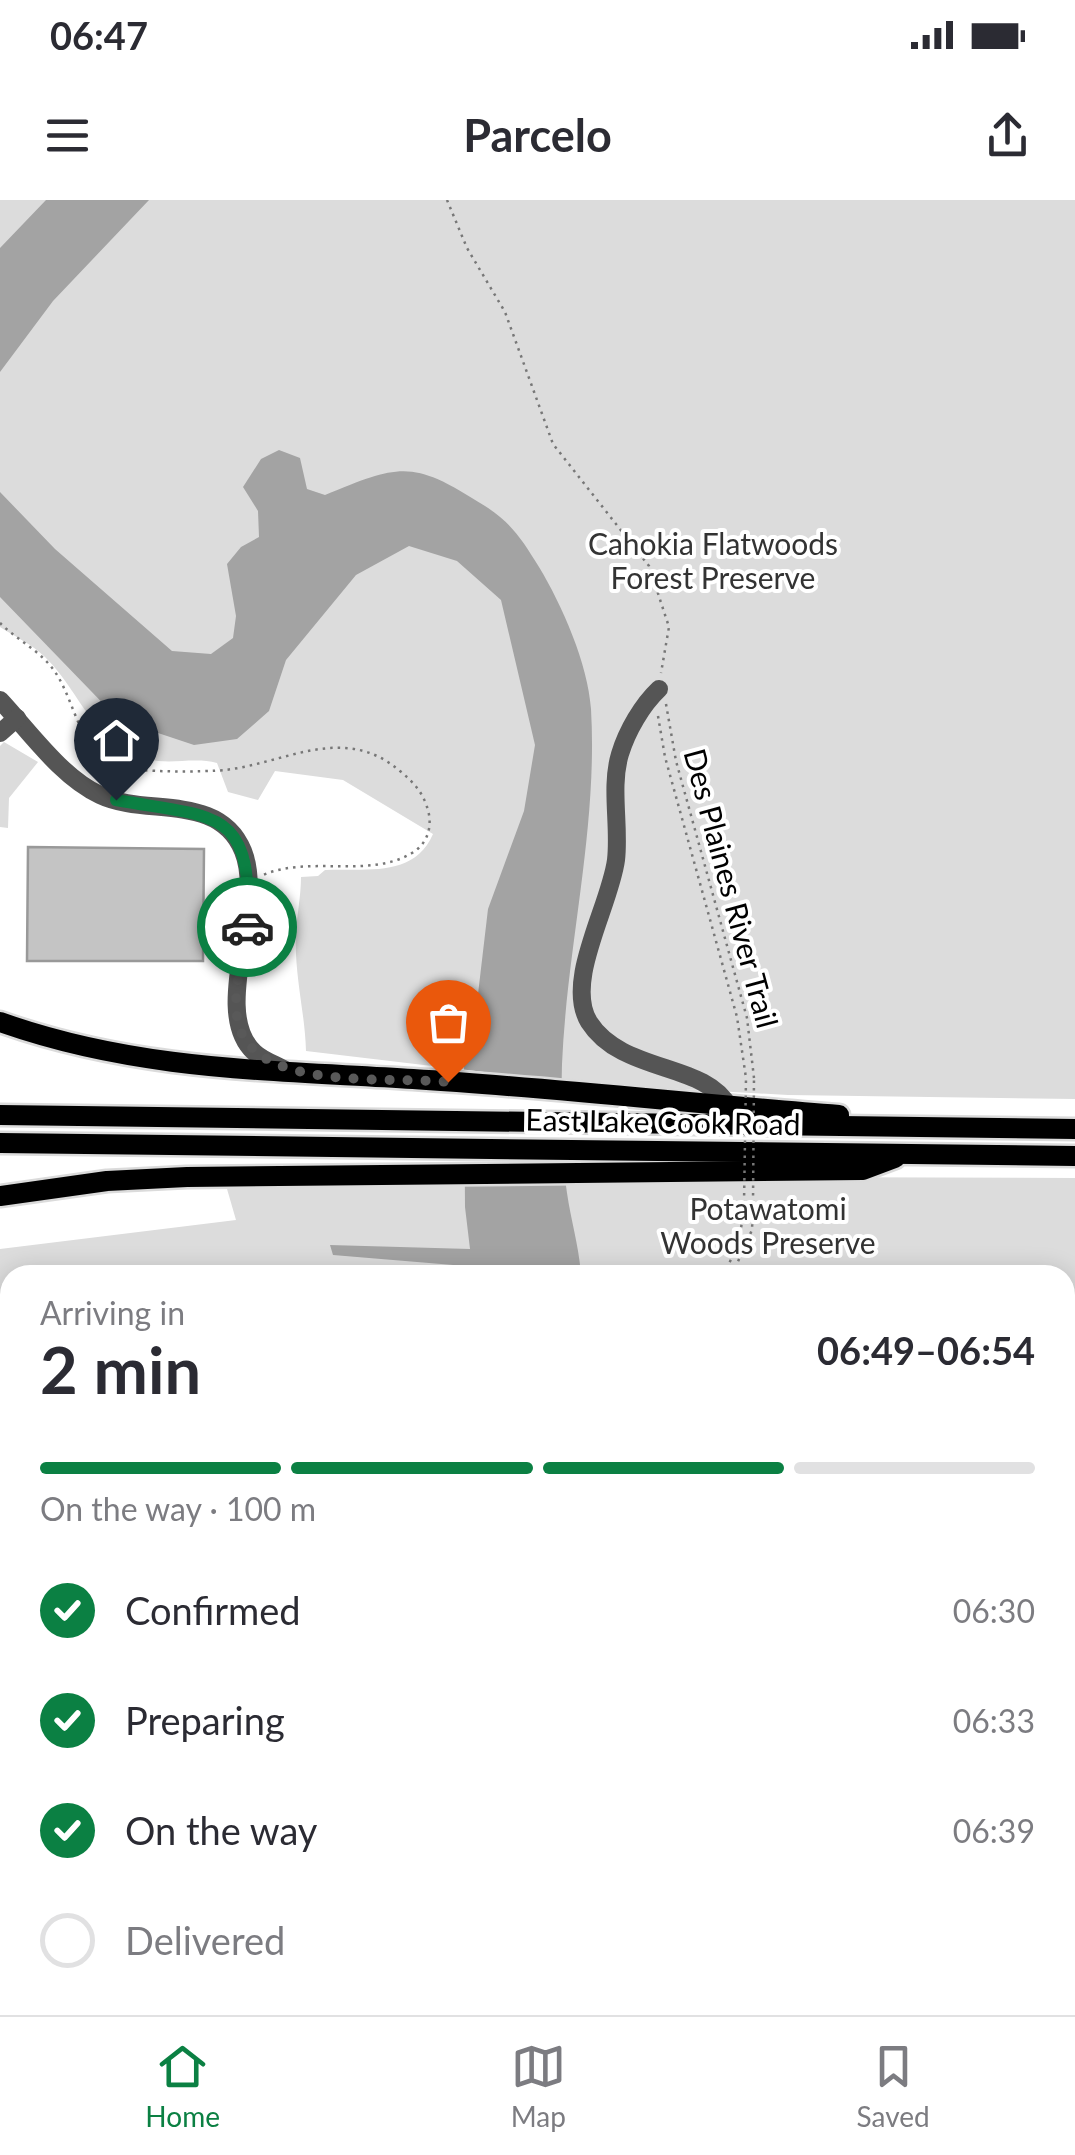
<!DOCTYPE html>
<meta charset="utf-8">
<style>
body{margin:0;font-family:Lato,sans-serif;background:#f7f7f7;color:#2b2b33;height:100vh;display:flex;flex-direction:column;font-size:38px;white-space:nowrap}
*{box-sizing:border-box;margin:0}
p{font-size:32px;color:#7c7c81}
.icon{flex:none;width:55px;height:55px;fill:none;stroke:currentColor;stroke-width:2;stroke-linecap:round;stroke-linejoin:round}
.map{position:relative;flex:1;overflow:hidden}
.sheet{position:absolute;left:0px;top:1065px;width:1075px;height:750px;display:flex;flex-direction:column;background:#fff;border-radius:30px 30px 0 0;box-shadow:0 5px 25px #0003}
.sheet>*{flex:none}
.pin{position:absolute;display:grid;place-items:center;width:85px;height:85px;color:#fff;margin:-102px -42px;border-radius:50% 50% 50% 0;rotate:-45deg;box-shadow:0 0 10px #0007}
.pin .icon{rotate:45deg}
.courier{position:absolute;display:grid;place-items:center;width:100px;height:100px;margin:-50px;border:8px solid #0b8043;border-radius:50%;background:#fff;color:#222;box-shadow:0 2px 12px #0007}
.overview em{font-style:normal;font-weight:700}
.overview div{display:flex;flex-direction:column-reverse}
.overview{display:flex;align-items:center;justify-content:space-between;height:170px;padding:0 40px}
h1{font-size:65px;font-weight:700;line-height:75px}
.bar{display:grid;grid-template-columns:repeat(4,1fr);gap:15px 10px;align-content:center;height:120px;padding:0 40px}
.bar i{height:12px;border-radius:8px;background:#e1e1e2}
.bar .active{background:#0b8043}
.bar p{grid-column:span 4}
ol{padding:0 40px;list-style:none}
li{display:flex;align-items:center;gap:30px;height:110px}
li p{margin-inline-start:auto}
li .icon{padding:10px;border-radius:50%;background:#0b8043;color:#fff;stroke-width:4}
li:last-child{color:#7c7c81}
li i{width:55px;height:55px;border:5px solid #e1e1e2;border-radius:50%}
.status{display:flex;justify-content:space-between;align-items:center;height:70px;padding:0 50px;background:#fff;direction:ltr}
.status svg{height:28px;fill:currentColor}
header{display:flex;justify-content:space-between;align-items:center;height:130px;padding:0 40px;background:#fff;font-size:45px;font-weight:700}
.menu{display:flex;justify-content:space-around;align-items:center;height:140px;border-top:2px solid #e1e1e2;background:#fff;font-size:28px;color:#7c7c81}
.menu a{display:grid;justify-items:center;gap:5px}
.menu .active{color:#0b8043}
.map>svg:first-child{display:block}
.green{fill:#dcdcdc}
.water{fill:#a3a3a3}
.pier{fill:#fff}
.building{fill:#c4c4c4;stroke:#999;stroke-width:2.5}
.lines{fill:none;stroke-linecap:round;stroke-linejoin:round}
.major-casing{stroke:#dbdbdb;stroke-width:25}
.path{stroke:#777;stroke-width:2.5;stroke-dasharray:2.5 5;stroke-linecap:butt}
.minor{stroke:#555;stroke-width:18}
.major{stroke:#000;stroke-width:20}
.path-bridge{stroke:#777;stroke-width:2.5;stroke-dasharray:2.5 5;stroke-linecap:butt}
.done{stroke:#595959;stroke-width:10;stroke-dasharray:0 18}
.route{stroke:#0b8043;stroke-width:12}
.labels{text-anchor:middle;dominant-baseline:central;stroke-width:8;stroke-linejoin:round;paint-order:stroke}
.park-label{font-size:30px;fill:#333;stroke:#fff}
.street-label{font-size:30px;fill:#000;stroke:#fff}
</style>
<div class="status"><b>06:47</b><svg viewBox="0 0 49 12"><path d="M0 12V9h3v3zM5 12V6h3v6zM10 12V3h3v9zM15 12V0h3v12zM26 1h20v11H26zM47 4h2v5h-2z"/></svg></div>
<header><svg class="icon" aria-label="menu" viewBox="0 0 24 24"><path d="M4 6h16M4 12h16M4 18h16"/></svg>Parcelo<svg class="icon" aria-label="share" viewBox="0 0 24 24"><path d="M12 15V3M7 8l5-5 5 5M5 13v7h14v-7"/></svg></header>
<div class="map">
<svg width="1075" height="1815" viewBox="0 0 1075 1815">
<rect width="100%" height="100%" fill="#fff"/>
<g class="green">
<path d="M0,0H1075V899L788,895L575,883L306,851C305,812 294,774 296,733C297,714 301,696 301,677L318,676L325,670C367,668 414,678 433,634L343,580L275,571L258,600L228,592L217,563C195,557 169,565 148,559C89,540 84,496 45,457C33,445 14,436 0,427Z"/>
<polygon points="4,542 38,562 9,598 8,628 0,627 0,546"/>
<polygon points="765,977 1075,978 1075,1815 495,1815 491,1805 1065,1805 1065,1075 10,1075 10,1096 0,1098 0,1049 236,1020 225,982"/>
</g>
<g class="water">
<polygon points="46,0 149,0 53,101 0,172 0,48"/>
<path d="M279,250L300,258L307,289L325,295C402,263 413,260 485,306C512,323 523,341 539,367C562,405 588,464 591,509C598,628 567,746 562,864C561,905 561,952 567,993C571,1021 579,1046 581,1075H468L465,1066L333,1055L330,1045L470,1049L465,1007L464,861L476,811L488,709L524,611L535,545L501,400L457,361L409,346L356,375L286,460L269,511L237,539L194,545L119,520L0,397V292L55,349L172,451L211,454L233,438L236,416L227,364L241,347L259,337L258,311L243,287L261,259Z"/>
<polygon points="556,1805 654,1805 659,1815 561,1815"/>
</g>
<polygon class="pier" points="459,869 568,882 571,983 460,983"/>
<polygon class="building" points="28,647 204,649 203,761 27,761"/>
<g class="lines">
<defs>
<g id="major">
<path d="M0,822C138,871 270,870 413,879C555,888 697,904 839,915"/>
<polyline points="0,915 1075,929"/>
<polyline points="0,943 1075,956"/>
<polyline points="0,996 107,981 187,977 863,970 895,958"/>
<polyline points="0,1684 10,1713"/>
<polyline points="0,1776 10,1801"/>
<polyline points="43,1805 47,1815"/>
</g>
</defs>
<use href="#major" class="major-casing"/>
<g class="path">
<polyline points="447,0 467,48 505,112 553,244 649,366 669,427 661,473"/>
<path d="M0,423C14,437 33,447 47,462C77,493 73,549 119,566C138,573 203,572 225,570C286,563 344,523 400,571C412,581 422,591 427,607C433,624 429,643 412,653C369,679 309,655 263,675"/>
<polyline points="666,504 676,561 747,818 754,878"/>
<polyline points="658,516 665,557 737,817 746,878"/>
<polyline points="722,1075 739,1046 744,1003"/>
<polyline points="732,1075 752,1030 753,1003"/>
<polyline points="486,1805 490,1815"/>
<polyline points="527,1805 531,1815"/>
<polyline points="806,1805 809,1815"/>
</g>
<g class="minor">
<path d="M659,489C642,505 627,531 620,554C610,587 620,626 616,660C610,706 564,781 589,822C622,874 706,862 729,907"/>
<path d="M0,500C29,531 61,577 100,595C146,617 219,592 243,651C266,707 210,811 254,852C262,860 277,865 287,871"/>
<polyline points="0,533 17,518"/>
<polyline points="0,1126 10,1125"/>
<polyline points="0,1194 10,1220"/>
<polyline points="0,1236 10,1232"/>
<polyline points="0,1279 10,1275"/>
<polyline points="0,1507 10,1535"/>
<polyline points="0,1618 10,1614"/>
<polyline points="0,1650 10,1647"/>
<polyline points="106,1805 109,1815"/>
<polyline points="224,1805 228,1815"/>
<polyline points="385,1805 390,1815"/>
<polyline points="268,1815 291,1805"/>
</g>
<use href="#major" class="major"/>
<g class="path-bridge">
<polyline points="744,1003 746,878"/>
<polyline points="753,1003 754,878"/>
</g>
</g>
<g class="lines">
<path class="done" d="M247,727C244,758 230,795 239,826C258,892 392,876 448,882"/>
<path class="route" d="M116,600C215,618 254,606 247,727"/>
</g>
<g class="labels">
<g class="park-label">
<text x="713" y="343">Cahokia Flatwoods<tspan x="713" dy="34">Forest Preserve</tspan></text>
<text x="768" y="1008">Potawatomi<tspan x="768" dy="34">Woods Preserve</tspan></text>
</g>
<g class="street-label">
<text transform="translate(732 688) rotate(75)">Des Plaines River Trail</text>
<text transform="translate(663 921) rotate(1)">East Lake Cook Road</text>
</g>
</g>
</svg>
<div class="pin" style="left:448px;top:882px;background:#ea580c"><svg class="icon" aria-label="bag" viewBox="0 0 24 24"><path d="M5 8h14l-1 12H6zM9 8a3 3 0 0 1 6 0"/></svg></div>
<div class="pin" style="left:116px;top:600px;background:#1f2937"><svg class="icon" aria-label="home" viewBox="0 0 24 24"><path d="M3 11l9-7 9 7M6 9v11h12V9"/></svg></div>
<div class="courier" style="left:247px;top:727px"><svg class="icon" aria-label="car" viewBox="0 0 24 24"><path d="M5 17H2v-5l4-1 3-4h7l3 4 3 1v5h-3M9 17h6M6 11h13"/><circle cx="7" cy="17" r="2"/><circle cx="17" cy="17" r="2"/></svg></div>
<section class="sheet">
<div class="overview"><div><h1>2 min</h1><p>Arriving in</p></div><em>06:49–06:54</em></div>
<div class="bar"><i class="active"></i><i class="active"></i><i class="active"></i><i></i><p>On the way · 100 m</p></div>
<ol>
<li><svg class="icon" aria-label="check" viewBox="0 0 24 24"><path d="M5 12l5 5 9-10"/></svg>Confirmed<p>06:30</p></li>
<li><svg class="icon" aria-label="check" viewBox="0 0 24 24"><path d="M5 12l5 5 9-10"/></svg>Preparing<p>06:33</p></li>
<li><svg class="icon" aria-label="check" viewBox="0 0 24 24"><path d="M5 12l5 5 9-10"/></svg>On the way<p>06:39</p></li>
<li><i></i>Delivered</li>
</ol>
</section>
</div>
<nav class="menu">
<a class="active"><svg class="icon" aria-label="home" viewBox="0 0 24 24"><path d="M3 11l9-7 9 7M6 9v11h12V9"/></svg>Home</a>
<a><svg class="icon" aria-label="map" viewBox="0 0 24 24"><path d="M3 6l6-2 6 2 6-2v14l-6 2-6-2-6 2zM9 4v14M15 6v14"/></svg>Map</a>
<a><svg class="icon" aria-label="saved" viewBox="0 0 24 24"><path d="M7 4h10v16l-5-4-5 4z"/></svg>Saved</a>
</nav>
